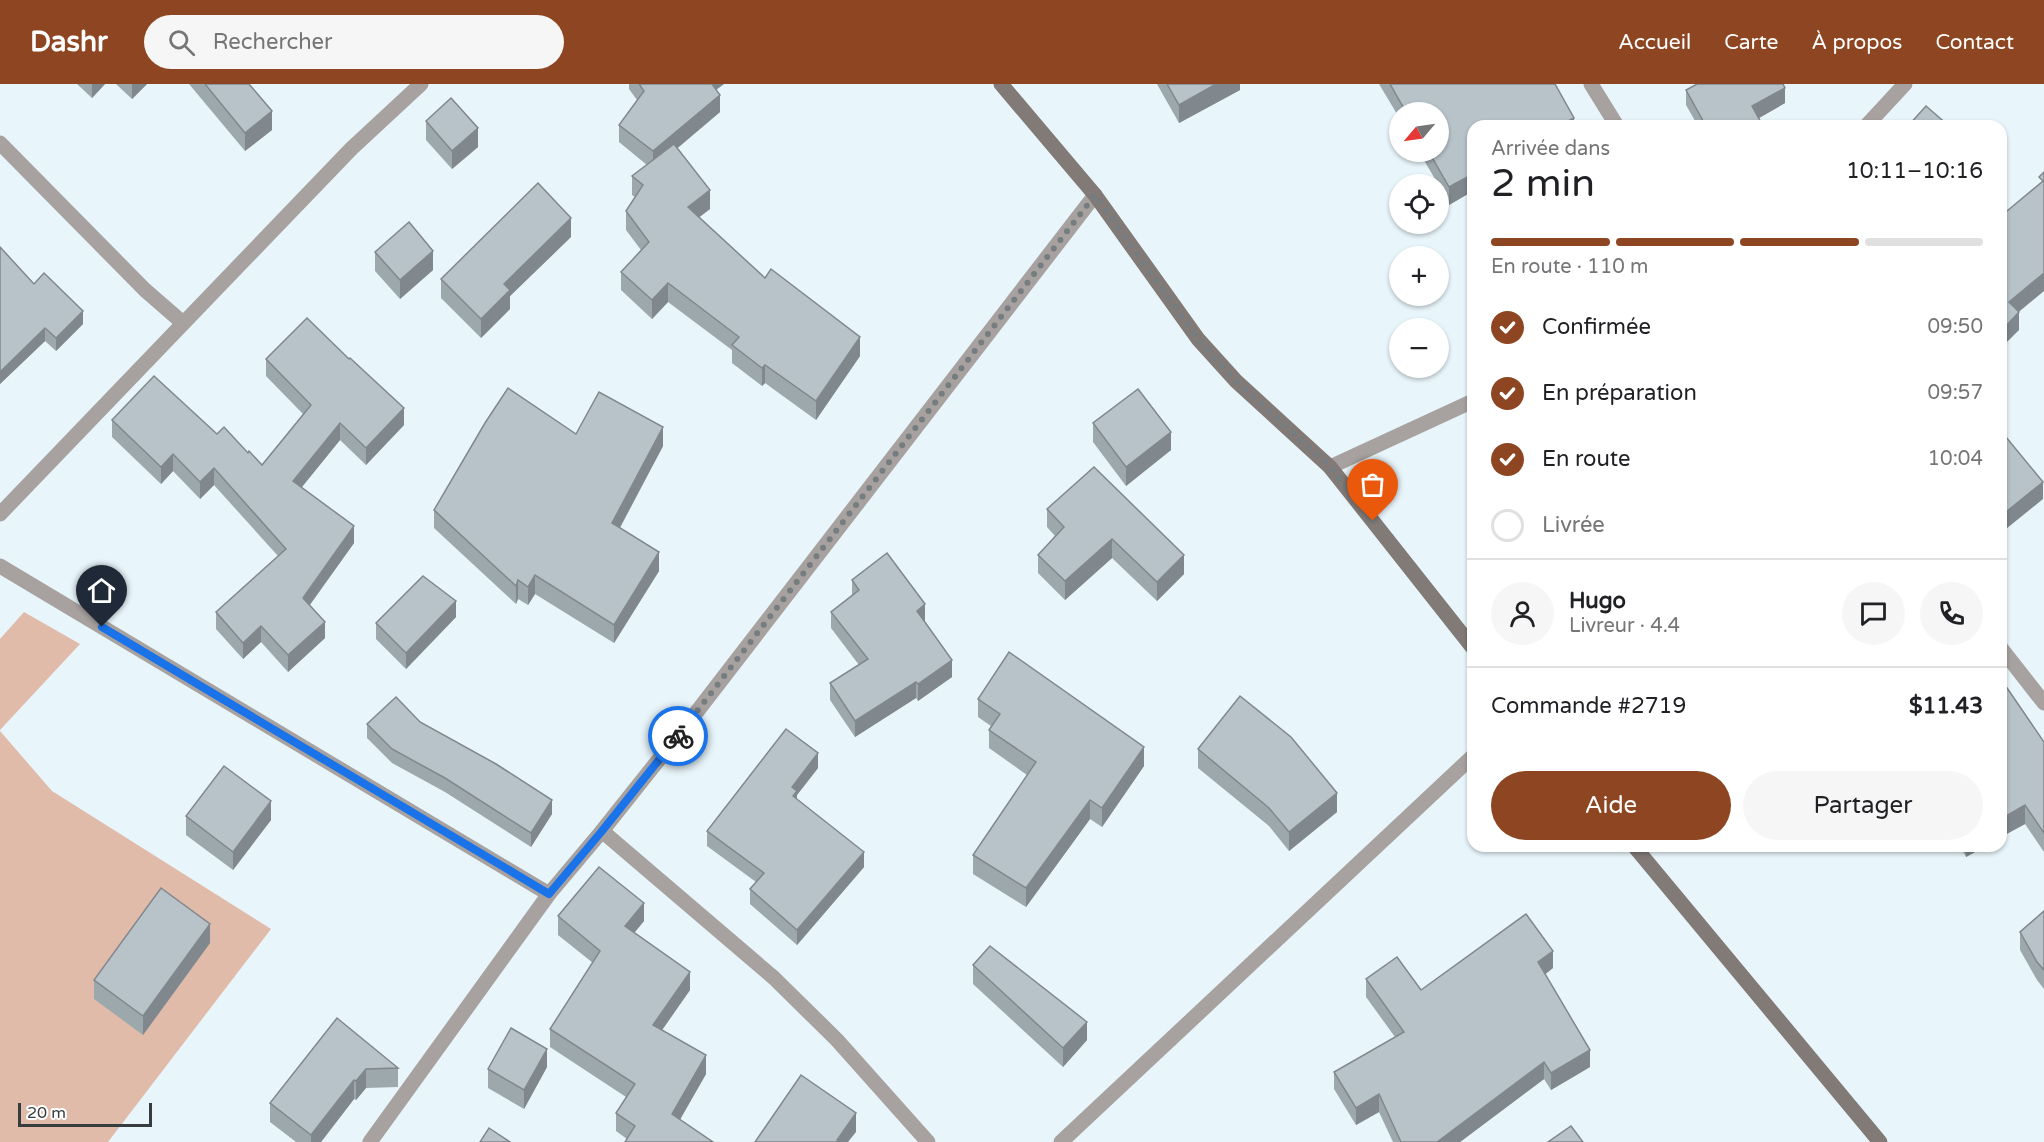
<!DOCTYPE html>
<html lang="fr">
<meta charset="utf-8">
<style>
body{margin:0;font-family:"Varela Round",sans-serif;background:#f6f6f6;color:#202124;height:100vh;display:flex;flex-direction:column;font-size:22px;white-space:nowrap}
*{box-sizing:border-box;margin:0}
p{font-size:20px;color:#757577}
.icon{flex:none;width:33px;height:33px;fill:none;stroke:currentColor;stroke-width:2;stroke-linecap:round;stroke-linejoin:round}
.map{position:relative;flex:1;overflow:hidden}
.drawer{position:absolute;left:1467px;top:36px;width:540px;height:732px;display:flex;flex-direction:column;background:#fff;border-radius:18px;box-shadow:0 2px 4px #0004}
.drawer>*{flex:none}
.needle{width:39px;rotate:241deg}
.controls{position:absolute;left:1389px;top:18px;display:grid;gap:12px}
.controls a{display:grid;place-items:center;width:60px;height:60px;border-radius:50%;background:#fff;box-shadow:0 2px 4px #0004;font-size:30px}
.scale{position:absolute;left:18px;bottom:15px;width:134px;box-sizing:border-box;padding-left:6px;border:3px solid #373d3f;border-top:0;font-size:16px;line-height:21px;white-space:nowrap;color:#373d3f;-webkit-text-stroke:4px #fff;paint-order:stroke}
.pin{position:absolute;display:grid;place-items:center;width:51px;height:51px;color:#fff;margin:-62px -26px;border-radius:50% 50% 50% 0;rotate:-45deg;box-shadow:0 0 6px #0007}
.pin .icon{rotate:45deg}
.courier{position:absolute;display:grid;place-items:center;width:60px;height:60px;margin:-30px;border:4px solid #1a73e8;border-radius:50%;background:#fff;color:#222;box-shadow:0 2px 8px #0007}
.head em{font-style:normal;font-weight:600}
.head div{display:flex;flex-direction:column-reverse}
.head{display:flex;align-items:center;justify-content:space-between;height:102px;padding:0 24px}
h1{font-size:39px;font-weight:600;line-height:45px}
.bar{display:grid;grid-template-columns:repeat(4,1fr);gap:9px 6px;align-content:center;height:72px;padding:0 24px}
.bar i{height:8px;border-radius:4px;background:#e0e0e0}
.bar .on{background:#8d4621}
.bar p{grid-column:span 4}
.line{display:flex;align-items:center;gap:15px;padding:0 24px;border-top:2px solid #e0e0e0}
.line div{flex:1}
.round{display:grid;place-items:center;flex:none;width:63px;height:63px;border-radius:32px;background:#f6f6f6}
ol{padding:0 24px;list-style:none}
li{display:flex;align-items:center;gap:18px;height:66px}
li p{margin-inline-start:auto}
li .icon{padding:6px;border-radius:50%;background:#8d4621;color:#fff;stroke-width:4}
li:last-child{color:#757577}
li i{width:33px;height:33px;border:3px solid #e0e0e0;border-radius:50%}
.primary-button{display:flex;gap:12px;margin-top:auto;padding:12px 24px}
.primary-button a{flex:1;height:69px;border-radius:36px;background:#8d4621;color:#fff;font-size:24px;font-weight:600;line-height:69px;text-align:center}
.primary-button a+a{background:#f6f6f6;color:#202124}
header{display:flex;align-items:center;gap:36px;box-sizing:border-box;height:84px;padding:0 30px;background:#8d4621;color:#fff}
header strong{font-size:28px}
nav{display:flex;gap:33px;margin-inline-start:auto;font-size:21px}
.search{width:420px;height:54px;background:#f6f6f6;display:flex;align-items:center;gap:15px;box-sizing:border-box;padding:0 21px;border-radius:33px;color:#757577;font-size:22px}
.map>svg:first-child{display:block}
.green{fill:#e1bbaa}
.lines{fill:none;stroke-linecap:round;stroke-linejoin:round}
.street{stroke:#a7a19f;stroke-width:15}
.secondary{stroke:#827a77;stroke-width:15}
.wall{fill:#9da8ad}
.shaded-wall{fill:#80888d}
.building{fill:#b7c3c9;stroke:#80888d;stroke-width:1.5}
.done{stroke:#757d81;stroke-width:6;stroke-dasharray:0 10.8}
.route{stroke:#1a73e8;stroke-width:8}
</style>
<header>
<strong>Dashr</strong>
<div class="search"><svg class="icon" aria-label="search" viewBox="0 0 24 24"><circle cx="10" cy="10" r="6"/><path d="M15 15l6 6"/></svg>Rechercher</div>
<nav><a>Accueil</a><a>Carte</a><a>À propos</a><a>Contact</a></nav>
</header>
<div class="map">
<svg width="2044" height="1058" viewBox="0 0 2044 1058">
<rect width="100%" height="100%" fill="#e8f5fb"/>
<g class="green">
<polygon points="24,528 80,560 0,646 0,555"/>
<polygon points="0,647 52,707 271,845 108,1058 0,1058"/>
</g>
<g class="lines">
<g class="street">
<polyline points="1591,0 1617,42"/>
<polyline points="1866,42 1905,0"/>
<polyline points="0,59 145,206 183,239"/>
<polyline points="1330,383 1473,317"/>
<polyline points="0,430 351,65 421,0"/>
<polyline points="0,482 549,810"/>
<polyline points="2001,564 2044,619"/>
<polyline points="602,747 774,894 837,956 928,1058"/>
<polyline points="370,1058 549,810 602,747 699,625 1095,111"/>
<polyline points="1061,1058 1473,672"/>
</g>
<g class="secondary">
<polyline points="1001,0 1095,111 1198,255 1236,297 1330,383 1473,564"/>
<polyline points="1634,762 1880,1058"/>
</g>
</g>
<g class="wall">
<polygon points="77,0 105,0 92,14"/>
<polygon points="116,0 147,0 132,15"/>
<polygon points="189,0 249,0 272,46 245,67"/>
<polygon points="629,0 724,0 716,6 720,28 677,64 710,125 699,133 765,194 860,272 816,336 765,299 762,302 732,279 732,266 668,218 652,235 621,206 621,188 641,166 626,146 626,127 635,113 632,111 632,92 647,81 619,58 619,41 637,16 629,5"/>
<polygon points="1157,0 1240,0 1240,6 1179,39"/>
<polygon points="1379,0 1555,0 1574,42 1473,42 1473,107 1449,121 1438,100 1419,68 1438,68 1438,28 1400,28 1400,35"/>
<polygon points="1686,6 1785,19 1759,34 1763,42 1698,42 1686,21"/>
<polygon points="426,37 478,63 452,85 426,56"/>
<polygon points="571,153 510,212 510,225 481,254 441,214 441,195"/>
<polygon points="0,163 34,200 83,240 56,267 45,257 0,300"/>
<polygon points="375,168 433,186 400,215 375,187"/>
<polygon points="266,275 404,341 366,381 340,356 301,404 354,459 310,521 325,554 288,588 261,558 243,575 216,545 216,528 278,472 214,401 200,415 173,387 161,400 112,353 112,336 217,350 248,369 262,381 303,330 266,292"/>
<polygon points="1093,339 1171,366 1126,402 1093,358"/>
<polygon points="576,350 663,362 620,444 659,487 614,559 535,510 528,521 518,515 516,520 434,444 434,426"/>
<polygon points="1094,383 1184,490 1157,517 1112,474 1065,516 1038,489 1038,471 1055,452 1047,443 1047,425"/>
<polygon points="852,496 925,537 924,537 952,593 918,617 916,614 855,653 830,616 830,599 859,581 831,544 831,528 852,511"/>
<polygon points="456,533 406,585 376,555 376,539"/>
<polygon points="2001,604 2044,658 2044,768 2025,740 2001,753"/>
<polygon points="978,615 1144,682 1102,743 1090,735 1026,823 973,790 973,771 1027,691 989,664 989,646 991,642 978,633"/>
<polygon points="420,638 552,730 531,763 445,708 392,679 367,654 367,640"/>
<polygon points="1198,665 1337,728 1289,767 1269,742 1198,684"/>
<polygon points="818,684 797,711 797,715 864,783 797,861 750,820 750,805 756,798 707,762 707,747"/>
<polygon points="186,732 271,736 233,786 186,751"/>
<polygon points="1960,762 1986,762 1966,773"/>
<polygon points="2044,827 2044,905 2037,896 2020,866 2020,848"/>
<polygon points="558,832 644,837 634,849 690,906 662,946 706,990 680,1036 627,1055 616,1047 616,1029 626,1013 550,963 550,945 593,879 558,851"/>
<polygon points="210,859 143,951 94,915 94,896"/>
<polygon points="973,881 1087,956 1063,983 973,900"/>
<polygon points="1553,884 1545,890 1590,983 1551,1006 1544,995 1460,1058 1393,1058 1379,1028 1356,1041 1334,1005 1334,988 1395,953 1366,913 1366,895 1421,906"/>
<polygon points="337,934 398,984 398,1003 366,1004 356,1016 354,1015 321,1058 296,1058 270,1038 270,1019"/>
<polygon points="547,983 524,1025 488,1004 488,985"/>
</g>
<g class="shaded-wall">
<polygon points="92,0 105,0 92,14"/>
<polygon points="132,0 147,0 132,15"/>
<polygon points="707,0 724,0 707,12"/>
<polygon points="1216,0 1240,0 1240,6 1179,39 1179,21"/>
<polygon points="1785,4 1785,19 1752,38 1752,22"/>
<polygon points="720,11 720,28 653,85 653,67"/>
<polygon points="272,27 272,46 245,67 245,49"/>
<polygon points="1574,34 1574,42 1559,42"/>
<polygon points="478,44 478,63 452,85 452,67"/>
<polygon points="1473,90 1473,107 1449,121 1449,103"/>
<polygon points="710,106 710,125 688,142 688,123"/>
<polygon points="571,134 571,153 510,212 510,225 481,254 481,235 504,200"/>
<polygon points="433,167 433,186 400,215 400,196"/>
<polygon points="2044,189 2044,207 2009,236 2009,218"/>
<polygon points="668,199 668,218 652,235 652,216"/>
<polygon points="83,227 83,240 56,267 56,254"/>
<polygon points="2019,228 2019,246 2001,264 2001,247"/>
<polygon points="45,244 45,257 0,300 0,288"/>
<polygon points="860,253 860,272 816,336 816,317"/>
<polygon points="765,281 765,299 762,302 762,284"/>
<polygon points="404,324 404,341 366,381 366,364"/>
<polygon points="340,339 340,356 293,414 293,397"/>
<polygon points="663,343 663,362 612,458 612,439"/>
<polygon points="1171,348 1171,366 1126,402 1126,383"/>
<polygon points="173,370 173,387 161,400 161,383"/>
<polygon points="214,384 214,401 200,415 200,398"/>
<polygon points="2043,398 2043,415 2001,449 2001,432"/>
<polygon points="354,442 354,459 303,530 303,514"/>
<polygon points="1112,455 1112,474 1065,516 1065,497"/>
<polygon points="659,468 659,487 614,559 614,541"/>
<polygon points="1184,471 1184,490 1157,517 1157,498"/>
<polygon points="535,491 535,510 528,521 528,503"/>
<polygon points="518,496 518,515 516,520 516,502"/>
<polygon points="456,517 456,533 406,585 406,569"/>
<polygon points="925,520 925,537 917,543 917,527"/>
<polygon points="325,538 325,554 288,588 288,571"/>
<polygon points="261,542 261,558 243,575 243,559"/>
<polygon points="952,576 952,593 918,617 918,600"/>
<polygon points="916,598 916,614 855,653 855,637"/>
<polygon points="1144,663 1144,682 1102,743 1102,724"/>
<polygon points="818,669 818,684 797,711 797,722 793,717 792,703"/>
<polygon points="1337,709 1337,728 1289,767 1289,748"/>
<polygon points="552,716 552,730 531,763 531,749"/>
<polygon points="1090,716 1090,735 1026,823 1026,804"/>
<polygon points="271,717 271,736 233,786 233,768"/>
<polygon points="2025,721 2025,740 2001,753 2001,735"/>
<polygon points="1966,762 1986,762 1966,773"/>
<polygon points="864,768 864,783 797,861 797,846"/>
<polygon points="644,819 644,837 625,860 625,842"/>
<polygon points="210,840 210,859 143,951 143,932"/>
<polygon points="1553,867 1553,884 1538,896 1538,878"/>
<polygon points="690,888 690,906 653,959 653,941"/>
<polygon points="1087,938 1087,956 1063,983 1063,964"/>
<polygon points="547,965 547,983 524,1025 524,1006"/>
<polygon points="1590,966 1590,983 1551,1006 1551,989"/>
<polygon points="706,971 706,990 672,1049 672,1030"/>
<polygon points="1544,978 1544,995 1460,1058 1437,1058"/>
<polygon points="366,985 366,1004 356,1016 356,997"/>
<polygon points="354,996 354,1015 321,1058 311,1058 311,1051"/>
<polygon points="1379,1010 1379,1028 1356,1041 1356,1024"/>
<polygon points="856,1029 856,1048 848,1058 837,1058 837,1056"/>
</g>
<g class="building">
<polygon points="205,0 249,0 272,27 245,49"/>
<polygon points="639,0 712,0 720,11 653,67 619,41 644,7"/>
<polygon points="1167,0 1216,0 1179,21"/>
<polygon points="1390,0 1555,0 1574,34 1559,42 1473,42 1473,90 1449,103 1429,68 1438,68 1438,28 1406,28"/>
<polygon points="1697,0 1783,0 1785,4 1752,22 1763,42 1706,42 1686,6"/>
<polygon points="451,14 478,44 452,67 426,37"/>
<polygon points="1926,22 1949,42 1908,42"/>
<polygon points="674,60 710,106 688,123 765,194 771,185 860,253 816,317 765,281 762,284 732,261 739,253 668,199 652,216 621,188 649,158 626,127 643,101 632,92"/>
<polygon points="2044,88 2044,189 2009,218 2019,228 2001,247 2001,132 2043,97 2039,93"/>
<polygon points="538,99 571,134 504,200 510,206 481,235 441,195"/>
<polygon points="409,138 433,167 400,196 375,168"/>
<polygon points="0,163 34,200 44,189 83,227 56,254 45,244 0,288"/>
<polygon points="307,234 349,275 350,274 404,324 366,364 340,339 293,397 354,442 303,514 325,538 288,571 261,542 243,559 216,528 286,465 214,384 200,398 173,370 161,383 112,336 154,292 217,350 224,343 248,369 249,367 262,381 311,321 266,275"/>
<polygon points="508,304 576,350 599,308 663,343 612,439 659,468 614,541 535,491 528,503 518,496 516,502 434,426 485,339"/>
<polygon points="1138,305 1171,348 1126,383 1093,339"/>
<polygon points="2001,347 2043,398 2001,432"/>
<polygon points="1094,383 1184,471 1157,498 1112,455 1065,497 1038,471 1064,443 1047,425"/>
<polygon points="887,469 925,520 917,527 952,576 918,600 916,598 855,637 830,599 868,575 831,528 859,506 852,496"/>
<polygon points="423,492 456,517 406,569 376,539"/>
<polygon points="1009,568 1144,663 1102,724 1090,716 1026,804 973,771 1036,678 989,646 1000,630 978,615"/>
<polygon points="2005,601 2044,658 2044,749 2025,721 2001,735 2001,680 2003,678 2001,675 2001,604"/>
<polygon points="1240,612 1291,653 1337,709 1289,748 1269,724 1198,665"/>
<polygon points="396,613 420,638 496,680 552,716 531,749 445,694 392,665 367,640"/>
<polygon points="786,645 818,669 792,703 797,707 793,712 864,768 797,846 750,805 764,789 707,747"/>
<polygon points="224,682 271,717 233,768 186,732"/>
<polygon points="599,783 644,819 625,842 690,888 653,941 706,971 672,1030 713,1058 625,1058 635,1042 616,1029 635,1000 550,945 600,867 558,832"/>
<polygon points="161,804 210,840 143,932 94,896"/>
<polygon points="2044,827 2044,886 2037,878 2020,848"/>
<polygon points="1526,830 1553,867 1538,878 1590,966 1551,989 1544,978 1437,1058 1401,1058 1379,1010 1356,1024 1334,988 1404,948 1366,895 1397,873 1421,906"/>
<polygon points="990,862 1087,938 1063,964 973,881"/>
<polygon points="337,934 398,984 366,985 356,997 354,996 311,1051 270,1019"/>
<polygon points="511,944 547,965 524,1006 488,985"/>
<polygon points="801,991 856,1029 837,1056 840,1058 755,1058"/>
<polygon points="1571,1042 1583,1058 1548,1058"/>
<polygon points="489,1044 510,1058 480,1058"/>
</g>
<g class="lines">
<polyline class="done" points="678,652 1095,111 1198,255 1236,297 1330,383 1373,437"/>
<polyline class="route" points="102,543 549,810 602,747 678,652"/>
</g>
</svg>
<div class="controls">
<a><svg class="needle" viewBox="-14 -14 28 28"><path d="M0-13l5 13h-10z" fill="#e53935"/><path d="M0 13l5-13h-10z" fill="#757577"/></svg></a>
<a><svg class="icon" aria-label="locate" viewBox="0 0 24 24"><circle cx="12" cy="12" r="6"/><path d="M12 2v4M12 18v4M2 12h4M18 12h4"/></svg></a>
<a>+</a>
<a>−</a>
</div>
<div class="scale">20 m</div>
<div class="pin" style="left:1373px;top:437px;background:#ea580c"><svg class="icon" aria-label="bag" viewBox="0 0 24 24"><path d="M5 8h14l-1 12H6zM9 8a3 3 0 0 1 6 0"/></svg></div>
<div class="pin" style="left:102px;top:543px;background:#1f2937"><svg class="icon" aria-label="home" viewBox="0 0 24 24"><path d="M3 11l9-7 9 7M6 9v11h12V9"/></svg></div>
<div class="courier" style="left:678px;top:652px"><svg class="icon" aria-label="bike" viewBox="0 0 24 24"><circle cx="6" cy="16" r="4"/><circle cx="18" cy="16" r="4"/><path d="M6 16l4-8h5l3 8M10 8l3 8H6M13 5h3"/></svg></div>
<section class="drawer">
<div class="head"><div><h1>2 min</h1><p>Arrivée dans</p></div><em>10:11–10:16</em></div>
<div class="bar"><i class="on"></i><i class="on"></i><i class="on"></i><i></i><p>En route · 110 m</p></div>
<ol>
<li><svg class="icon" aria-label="check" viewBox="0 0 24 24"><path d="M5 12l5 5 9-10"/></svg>Confirmée<p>09:50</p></li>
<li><svg class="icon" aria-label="check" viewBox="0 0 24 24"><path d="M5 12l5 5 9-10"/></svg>En préparation<p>09:57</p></li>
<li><svg class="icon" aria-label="check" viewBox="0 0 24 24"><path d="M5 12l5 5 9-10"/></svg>En route<p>10:04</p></li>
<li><i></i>Livrée</li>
</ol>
<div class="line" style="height:108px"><a class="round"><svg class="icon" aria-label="person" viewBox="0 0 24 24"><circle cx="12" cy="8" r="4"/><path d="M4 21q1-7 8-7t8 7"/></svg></a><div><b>Hugo</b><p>Livreur · 4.4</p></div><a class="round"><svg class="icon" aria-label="chat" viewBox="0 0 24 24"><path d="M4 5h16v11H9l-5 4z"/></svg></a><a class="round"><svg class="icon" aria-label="phone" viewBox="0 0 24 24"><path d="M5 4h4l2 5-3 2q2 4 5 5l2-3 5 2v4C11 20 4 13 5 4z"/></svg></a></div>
<div class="line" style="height:78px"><div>Commande #2719</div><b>$11.43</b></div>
<div class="primary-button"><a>Aide</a><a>Partager</a></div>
</section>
</div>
